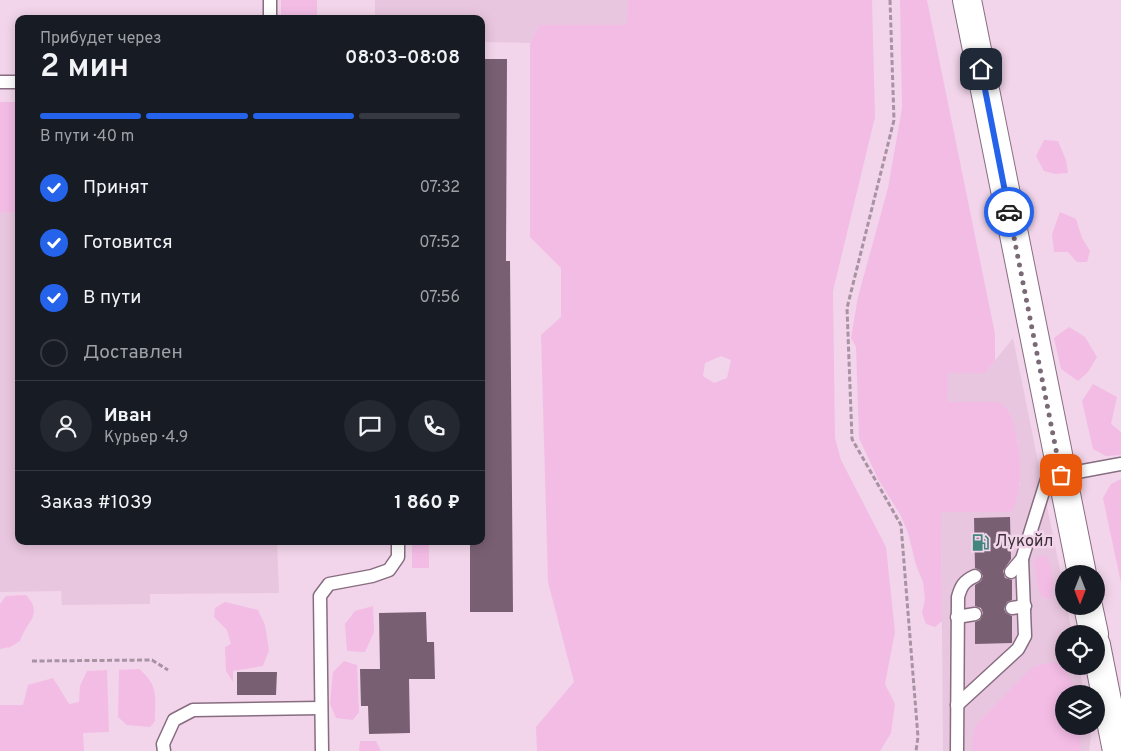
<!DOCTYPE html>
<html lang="ru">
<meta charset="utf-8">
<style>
body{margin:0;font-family:Overpass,sans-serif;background:#242831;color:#f1f3f6;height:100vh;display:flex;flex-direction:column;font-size:19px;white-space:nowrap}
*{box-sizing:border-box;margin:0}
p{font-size:16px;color:#9ea1a6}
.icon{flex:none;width:28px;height:28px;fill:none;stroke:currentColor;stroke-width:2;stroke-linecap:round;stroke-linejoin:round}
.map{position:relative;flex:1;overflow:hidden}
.side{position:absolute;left:15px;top:15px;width:470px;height:530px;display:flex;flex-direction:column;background:#171b24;border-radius:10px;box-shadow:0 2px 12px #0003}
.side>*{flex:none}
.needle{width:32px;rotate:180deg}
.buttons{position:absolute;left:1055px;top:565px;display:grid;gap:10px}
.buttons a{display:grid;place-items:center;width:50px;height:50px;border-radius:50%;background:#171b24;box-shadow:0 2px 12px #0003;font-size:25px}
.pin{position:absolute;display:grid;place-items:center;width:42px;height:42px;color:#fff;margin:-21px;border-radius:10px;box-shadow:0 2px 8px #0006}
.courier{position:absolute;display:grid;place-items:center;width:50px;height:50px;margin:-25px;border:4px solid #2563eb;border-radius:50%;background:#fff;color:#222;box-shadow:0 1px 6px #0007}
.overview em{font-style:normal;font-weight:600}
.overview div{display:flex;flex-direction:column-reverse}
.overview{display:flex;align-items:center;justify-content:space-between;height:85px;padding:0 25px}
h1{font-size:32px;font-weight:600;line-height:38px}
.bar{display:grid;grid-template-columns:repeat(4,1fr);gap:8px 5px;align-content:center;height:60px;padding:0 25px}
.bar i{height:6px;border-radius:4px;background:#363941}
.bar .selected{background:#2563eb}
.bar p{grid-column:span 4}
.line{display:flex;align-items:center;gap:12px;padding:0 25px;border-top:1px solid #363941}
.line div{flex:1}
.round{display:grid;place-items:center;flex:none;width:52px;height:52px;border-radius:26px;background:#242831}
ol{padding:0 25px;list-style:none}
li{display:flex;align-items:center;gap:15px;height:55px}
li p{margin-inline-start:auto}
li .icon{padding:5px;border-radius:50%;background:#2563eb;color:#fff;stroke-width:4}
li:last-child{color:#9ea1a6}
li i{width:28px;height:28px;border:2px solid #363941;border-radius:50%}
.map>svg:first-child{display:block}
.built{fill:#e9c6df}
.green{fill:#f3bce5;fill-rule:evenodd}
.building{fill:#786072}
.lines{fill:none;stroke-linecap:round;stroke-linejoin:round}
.service-casing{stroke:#876d80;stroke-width:15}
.primary-casing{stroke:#876d80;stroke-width:30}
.path{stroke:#a893a2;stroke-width:3;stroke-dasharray:5 2.5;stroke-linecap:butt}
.service{stroke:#fff;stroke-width:12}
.primary{stroke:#fff;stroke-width:28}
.done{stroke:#7b6a76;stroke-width:5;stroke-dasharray:0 9}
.route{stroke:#2563eb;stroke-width:6}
.labels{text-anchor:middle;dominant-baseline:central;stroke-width:5;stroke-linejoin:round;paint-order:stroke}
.poi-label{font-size:16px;fill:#3b3038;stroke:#f2d5ea;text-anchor:start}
</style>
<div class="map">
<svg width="1121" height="751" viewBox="0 0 1121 751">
<rect width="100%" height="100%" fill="#f2d5ea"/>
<g class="built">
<polygon points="375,0 628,0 628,25 539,25 530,43 481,42 481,19 375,19"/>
<polygon points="19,212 19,541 277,541 279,593 150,594 150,604 62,605 61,591 0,592 0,213"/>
<polygon points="1013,338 1064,590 1064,606 1067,606 1072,634 1064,634 1064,666 1079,666 1084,694 1064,694 1064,726 1090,726 1091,735 1089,751 943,751 941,512 1011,512 1020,484 1018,442 1009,412 999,402 947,403 947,373 985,373"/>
</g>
<g class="green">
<rect x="281" y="0" width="36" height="19"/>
<path d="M628,0H872L875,117L833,291L835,438L841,460L886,547L895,632L885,684L895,704L891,733L880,751H537L536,727L574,682L548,582L541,335L561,317V268L530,237V43L539,25H627ZM721,356L731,360L727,378L714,383L703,376L705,363Z"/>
<path d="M900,0H927L995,334V361L985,373H948L947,402H1000C1003,405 1008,409 1010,414C1020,436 1026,491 1011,512H941L942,621L935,627L926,624L922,613L925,599L923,582L916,565L908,533L901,516L878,479L859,438L856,347L851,338L858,297L888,188L902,108Z"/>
<polygon points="0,102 19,102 19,212 0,213"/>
<polygon points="1044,140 1058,141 1066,160 1068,173 1055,174 1044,171 1036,156"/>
<polygon points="1060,212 1076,219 1082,238 1090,251 1087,262 1077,262 1068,252 1054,252 1052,234"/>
<polygon points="1069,327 1085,337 1097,357 1088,372 1078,381 1061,369 1054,338"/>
<polygon points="1093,384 1117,397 1111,424 1121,432 1121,455 1106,456 1093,449 1082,401"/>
<polygon points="1121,479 1121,583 1103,498 1111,484"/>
<rect x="412" y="541" width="17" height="27"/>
<path d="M1039,556H1046C1052,567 1057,589 1049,599L1042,597L1038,588L1034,561Z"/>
<path d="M26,595C44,615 27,620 20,641L10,647L0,649V604L6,596Z"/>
<polygon points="225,602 258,610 265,625 269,650 263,666 233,671 233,682 226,671 225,647 231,644 227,630 214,617 215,608"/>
<polygon points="373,606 374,632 365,652 347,651 345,624 355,611"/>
<polygon points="344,661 357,665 359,712 353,720 336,718 330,704 333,672"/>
<polygon points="1054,662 1063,666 1074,685 1075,694 1064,694 1064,726 1079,726 1081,745 1080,751 972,751 972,739 975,726 1029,670 1036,666"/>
<path d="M139,669C159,686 155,696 155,721L150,727L127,725L118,717L119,670Z"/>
<polygon points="107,670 109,732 83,733 84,751 0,751 0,705 23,705 28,685 53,678 69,704 79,702 80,686 87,671"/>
<polygon points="360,741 376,741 381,751 359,751"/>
</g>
<g class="building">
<polygon points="481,59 507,59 506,261 510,261 513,612 470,612 470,541 481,541"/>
<polygon points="1010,517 1011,559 1003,571 1005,578 1012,580 1012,600 1007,602 1004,609 1006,613 1012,616 1012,643 975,644 975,622 980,620 983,613 981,608 975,606 975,585 981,581 983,576 980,570 975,568 974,518"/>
<polygon points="426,612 427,642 434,642 435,679 409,679 410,733 369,734 368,706 361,706 360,669 380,669 379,613"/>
<polygon points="237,672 277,672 276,695 237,695"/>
</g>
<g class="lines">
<defs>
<g id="service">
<polyline points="270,0 270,19"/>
<polyline points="0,82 19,82"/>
<polyline points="1061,475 1121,464"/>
<polyline points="1011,572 1022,559 1053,460"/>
<polyline points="1012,608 1025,606"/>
<polyline points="957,617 975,614"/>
<polyline points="957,705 1018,649 1025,636 1022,559"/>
<polyline points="164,751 163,744 174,720 193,710 321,708"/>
<polyline points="322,751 320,596 329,584 372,576 389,570 398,557 398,541"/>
<path d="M957,751L958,597C961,586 964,581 975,576"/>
</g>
<g id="primary">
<polyline points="967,0 1082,574"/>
<polyline points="1088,606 1094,634"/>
<polyline points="1096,645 1117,751"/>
</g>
</defs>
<use href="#service" class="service-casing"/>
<use href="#primary" class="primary-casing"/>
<g class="path">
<polyline points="890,0 894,120 847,308 852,439 901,525 918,737 916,751"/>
<polyline points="32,661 152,660 168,670"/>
</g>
<use href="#service" class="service"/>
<use href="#primary" class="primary"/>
</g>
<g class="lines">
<polyline class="done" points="1009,212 1061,475"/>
<polyline class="route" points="981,69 1009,212"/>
</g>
<defs>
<symbol id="fuel-bare" viewBox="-9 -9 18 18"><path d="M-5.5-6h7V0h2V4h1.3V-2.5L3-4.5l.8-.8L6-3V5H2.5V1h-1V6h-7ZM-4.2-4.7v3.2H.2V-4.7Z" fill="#41877f" stroke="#f2d5ea" stroke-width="2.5" paint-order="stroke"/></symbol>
</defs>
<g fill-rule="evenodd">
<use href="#fuel-bare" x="968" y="530" width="25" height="25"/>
</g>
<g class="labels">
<g class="poi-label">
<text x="995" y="542">Лукойл</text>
</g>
</g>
</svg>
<div class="buttons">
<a><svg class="needle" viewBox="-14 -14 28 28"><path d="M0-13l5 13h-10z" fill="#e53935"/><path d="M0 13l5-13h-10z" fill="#9ea1a6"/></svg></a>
<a><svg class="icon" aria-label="locate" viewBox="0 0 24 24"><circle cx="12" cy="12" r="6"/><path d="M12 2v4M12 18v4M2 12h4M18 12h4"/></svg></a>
<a><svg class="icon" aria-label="layers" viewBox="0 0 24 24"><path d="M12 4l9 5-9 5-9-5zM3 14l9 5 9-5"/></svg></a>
</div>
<div class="pin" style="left:1061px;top:475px;background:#ea580c"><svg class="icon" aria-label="bag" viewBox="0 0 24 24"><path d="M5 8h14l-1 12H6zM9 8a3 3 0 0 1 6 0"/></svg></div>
<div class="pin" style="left:981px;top:69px;background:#1f2937"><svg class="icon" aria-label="home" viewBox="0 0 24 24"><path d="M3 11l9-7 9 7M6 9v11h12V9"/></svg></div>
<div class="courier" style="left:1009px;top:212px"><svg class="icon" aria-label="car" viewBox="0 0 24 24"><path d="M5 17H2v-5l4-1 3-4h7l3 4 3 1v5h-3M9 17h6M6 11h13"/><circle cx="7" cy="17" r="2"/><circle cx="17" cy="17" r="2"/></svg></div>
<section class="side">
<div class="overview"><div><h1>2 мин</h1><p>Прибудет через</p></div><em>08:03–08:08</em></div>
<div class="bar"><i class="selected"></i><i class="selected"></i><i class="selected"></i><i></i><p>В пути · 40 m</p></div>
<ol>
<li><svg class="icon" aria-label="check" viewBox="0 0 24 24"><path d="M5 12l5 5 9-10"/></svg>Принят<p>07:32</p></li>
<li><svg class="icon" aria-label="check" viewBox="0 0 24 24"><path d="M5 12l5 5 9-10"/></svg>Готовится<p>07:52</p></li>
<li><svg class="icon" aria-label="check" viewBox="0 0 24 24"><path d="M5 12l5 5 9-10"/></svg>В пути<p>07:56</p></li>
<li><i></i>Доставлен</li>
</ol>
<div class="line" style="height:90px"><a class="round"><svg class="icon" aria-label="person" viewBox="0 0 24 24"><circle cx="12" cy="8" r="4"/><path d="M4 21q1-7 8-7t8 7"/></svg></a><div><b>Иван</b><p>Курьер · 4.9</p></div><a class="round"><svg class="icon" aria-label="chat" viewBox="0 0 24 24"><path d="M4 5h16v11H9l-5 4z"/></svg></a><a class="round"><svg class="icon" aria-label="phone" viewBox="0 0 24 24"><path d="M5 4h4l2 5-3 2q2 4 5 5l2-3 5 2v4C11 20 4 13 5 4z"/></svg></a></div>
<div class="line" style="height:65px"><div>Заказ #1039</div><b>1 860 ₽</b></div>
</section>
</div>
